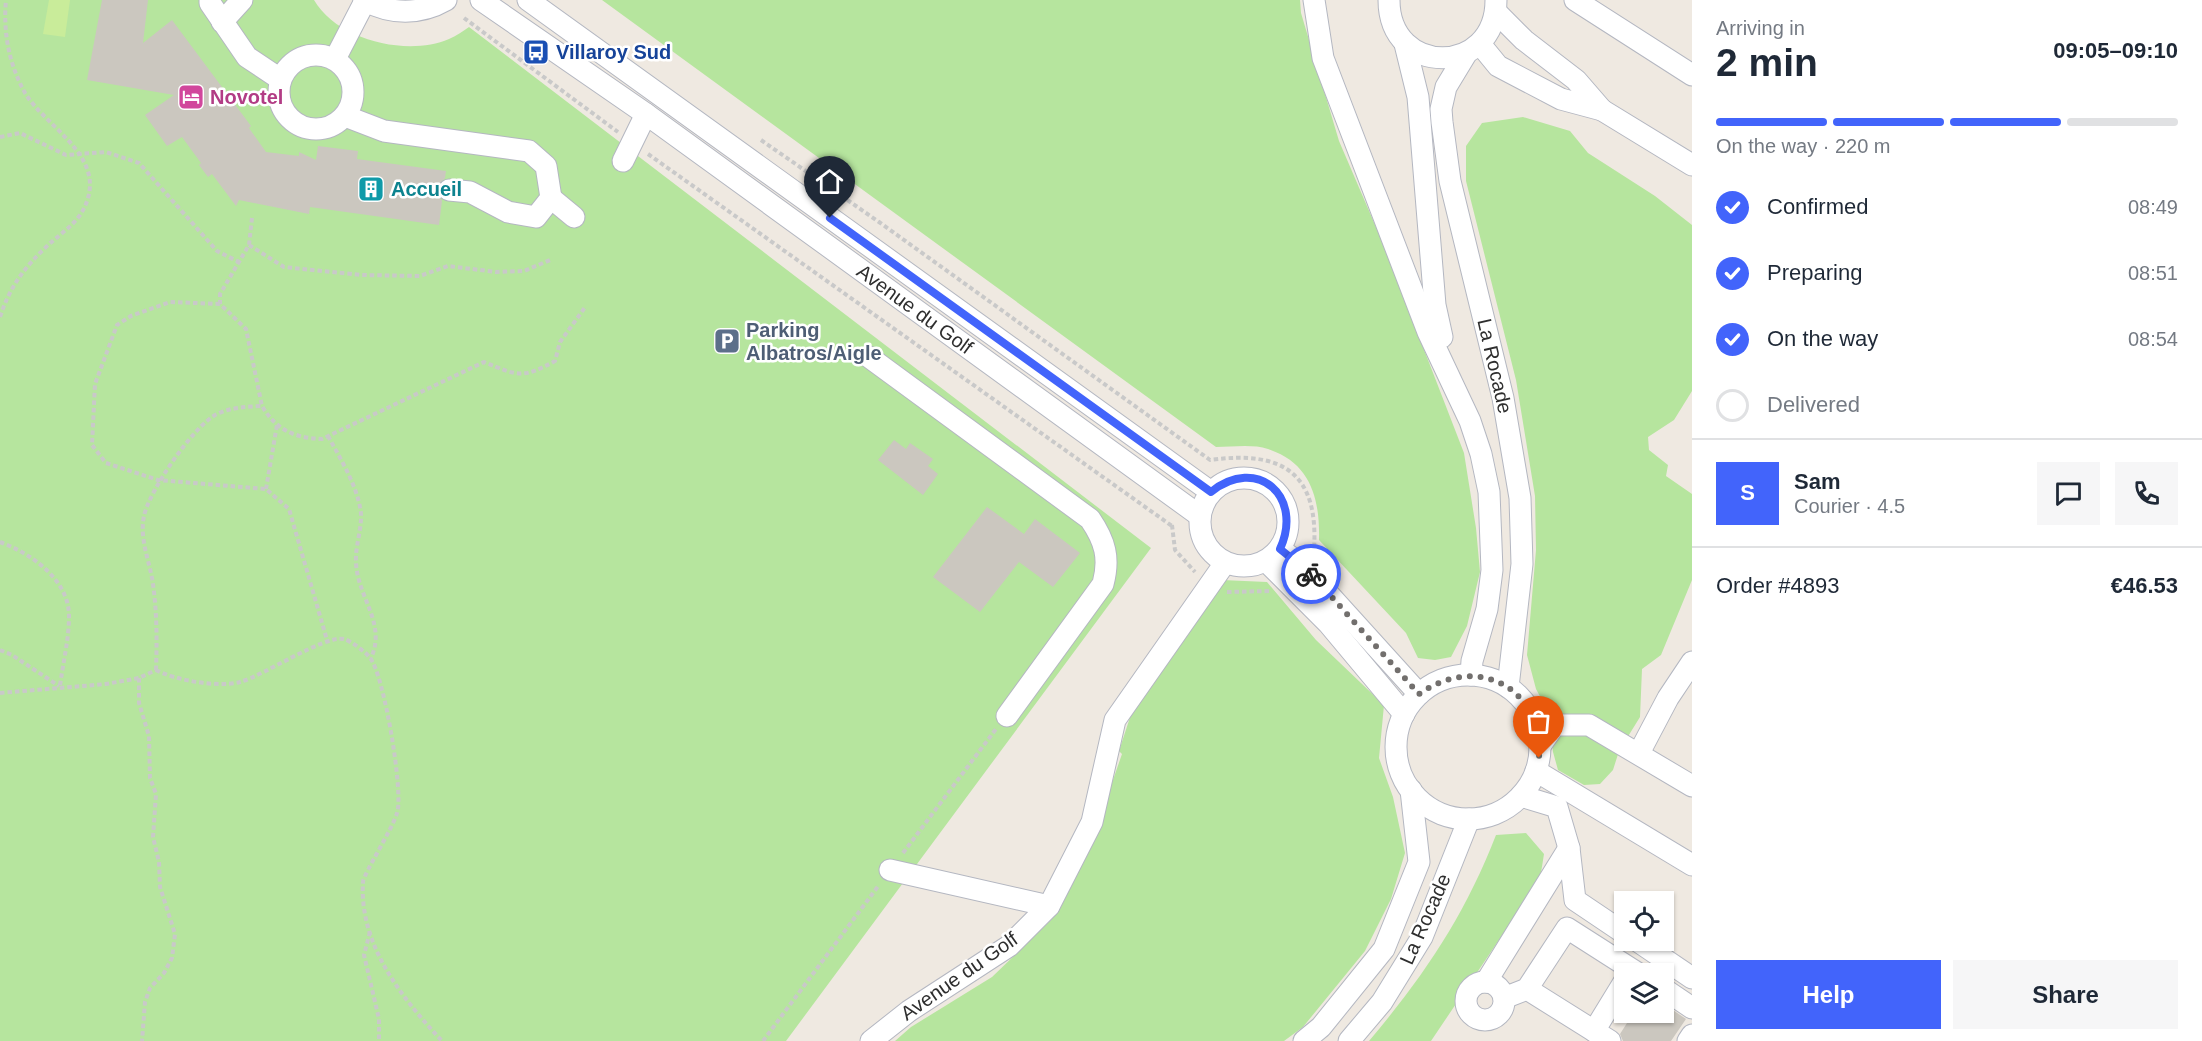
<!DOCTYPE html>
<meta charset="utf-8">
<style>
body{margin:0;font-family:Helvetica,sans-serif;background:#f6f6f7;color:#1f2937;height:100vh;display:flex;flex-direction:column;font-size:22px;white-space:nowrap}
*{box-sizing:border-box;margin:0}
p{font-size:20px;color:#747a83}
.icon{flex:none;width:33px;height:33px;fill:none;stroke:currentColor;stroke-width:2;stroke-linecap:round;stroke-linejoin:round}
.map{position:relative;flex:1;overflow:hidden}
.panel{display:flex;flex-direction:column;background:#fff;width:510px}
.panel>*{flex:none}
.controls{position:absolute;left:1614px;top:891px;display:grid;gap:12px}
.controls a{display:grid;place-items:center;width:60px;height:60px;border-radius:0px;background:#fff;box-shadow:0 2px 4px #0004;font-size:30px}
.pin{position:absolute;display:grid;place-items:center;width:51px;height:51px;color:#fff;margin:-62px -26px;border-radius:50% 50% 50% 0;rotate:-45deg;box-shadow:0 0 6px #0007}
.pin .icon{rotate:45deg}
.courier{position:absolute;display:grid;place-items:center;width:60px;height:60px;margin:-30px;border:4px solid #4264fb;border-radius:50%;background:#fff;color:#222;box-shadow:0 2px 8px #0007}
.headline em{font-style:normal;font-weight:700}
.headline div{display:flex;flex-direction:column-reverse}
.headline{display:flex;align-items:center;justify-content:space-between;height:102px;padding:0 24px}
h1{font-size:39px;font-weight:700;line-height:45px}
.bar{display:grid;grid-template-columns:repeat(4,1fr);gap:9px 6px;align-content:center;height:72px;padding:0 24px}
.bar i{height:8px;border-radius:4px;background:#e0e1e3}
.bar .current{background:#4264fb}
.bar p{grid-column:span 4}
.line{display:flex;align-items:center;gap:15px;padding:0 24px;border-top:2px solid #e0e1e3}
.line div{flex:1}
.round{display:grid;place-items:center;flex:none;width:63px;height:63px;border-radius:0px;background:#f6f6f7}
ol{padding:0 24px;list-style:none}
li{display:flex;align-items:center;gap:18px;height:66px}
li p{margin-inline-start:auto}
li .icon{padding:6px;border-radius:50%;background:#4264fb;color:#fff;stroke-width:4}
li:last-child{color:#747a83}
li i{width:33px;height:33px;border:3px solid #e0e1e3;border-radius:50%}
.cta{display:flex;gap:12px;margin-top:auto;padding:12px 24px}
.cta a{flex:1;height:69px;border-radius:0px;background:#4264fb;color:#fff;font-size:24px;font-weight:700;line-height:69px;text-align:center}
.cta a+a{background:#f6f6f7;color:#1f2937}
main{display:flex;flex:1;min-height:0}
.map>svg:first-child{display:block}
.green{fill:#b6e59e}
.pitch{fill:#c9ec9a}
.building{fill:#cbc7bf}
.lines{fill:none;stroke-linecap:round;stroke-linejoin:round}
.minor-casing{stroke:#b4b7c1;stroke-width:23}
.path{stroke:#c9c9c9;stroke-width:4;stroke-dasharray:4.5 3;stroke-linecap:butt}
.minor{stroke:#fff;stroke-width:21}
.done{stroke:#726f6d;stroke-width:6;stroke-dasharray:0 10.8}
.route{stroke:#4264fb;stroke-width:8}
.labels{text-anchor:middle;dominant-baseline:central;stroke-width:5;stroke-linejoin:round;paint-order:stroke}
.transit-label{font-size:20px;font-weight:bold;fill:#164399;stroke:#fff;text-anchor:start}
.hotel-label{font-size:20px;font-weight:bold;fill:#b23c85;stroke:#fff;text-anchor:start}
.culture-label{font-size:20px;font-weight:bold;fill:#0d838f;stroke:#fff;text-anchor:start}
.street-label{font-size:20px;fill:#2e2e2e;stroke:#fff}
.service-label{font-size:20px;font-weight:bold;fill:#4e5e75;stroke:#fff;text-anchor:start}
</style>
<main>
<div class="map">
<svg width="1692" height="1041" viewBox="0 0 1692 1041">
<rect width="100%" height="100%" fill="#efe9e1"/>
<g class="green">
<path d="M0,0H314C337,40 407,57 449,39C456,36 463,31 469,27L1151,548L786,1041H0Z"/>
<path d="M602,0H1300L1301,13L1339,141L1382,241L1464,453L1476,528L1480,572L1467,626L1451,657L1435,660L1418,658L1406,633L1319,540C1320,499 1311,463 1268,449C1253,444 1232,447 1216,447Z"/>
<polygon points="1523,117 1570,131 1588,153 1655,196 1692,225 1692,391 1674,420 1648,437 1649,450 1668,465 1666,476 1692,494 1692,580 1661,655 1642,669 1640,717 1619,751 1613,770 1600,784 1584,785 1558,770 1553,752 1549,713 1536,689 1527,655 1536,550 1535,496 1516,380 1466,181 1466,146 1482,123"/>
<polygon points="1222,580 1267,582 1316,640 1384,705 1379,758 1393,797 1405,853 1391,899 1365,951 1303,1027 1284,1041 895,1041 911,1027 992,977 1051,920 1090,846 1122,754 1119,751 1135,702"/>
<path d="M1526,833L1544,854L1540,879L1431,1041H1369C1424,976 1465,915 1496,835Z"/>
</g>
<polygon class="pitch" points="49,0 70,0 65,37 43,34"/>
<g class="building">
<polygon points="102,0 148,0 143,43 172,20 251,126 249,128 266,152 299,156 299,152 316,160 318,146 358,151 357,159 446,171 445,178 436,188 442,201 439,225 310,207 309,214 239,200 236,206 212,174 208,177 199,165 201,163 182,137 167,146 145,115 174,95 87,80"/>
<polygon points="894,440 906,449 910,443 933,459 928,466 938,474 923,495 878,460"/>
<polygon points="987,507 1024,534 1035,519 1080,553 1053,587 1019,562 980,612 933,577"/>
<polygon points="1664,1004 1686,1019 1671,1041 1623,1041 1620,1034 1634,1012 1664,1012"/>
</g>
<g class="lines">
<defs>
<g id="minor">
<polyline points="210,0 210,3 247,57 280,79"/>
<path d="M364,0C391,15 420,15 446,0"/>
<polyline points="481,0 646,114 1200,516"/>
<polyline points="528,0 1211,492"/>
<polyline points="1314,0 1323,58 1428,332 1470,421 1481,454 1489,492 1492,570 1487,609 1472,661 1471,675"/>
<path d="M1389,0C1389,77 1496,77 1496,0"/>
<polyline points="1575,0 1692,75"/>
<polyline points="1496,12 1524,40 1576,80 1602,110"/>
<polyline points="222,22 242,0"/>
<polyline points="1405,44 1418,97 1435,305 1442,337"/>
<polyline points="1480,44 1498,66 1561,99 1602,110 1692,165"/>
<polyline points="1466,54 1446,87 1441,109 1442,122 1450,181 1503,398 1520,498 1522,564 1508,687"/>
<circle cx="316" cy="92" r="37"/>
<polyline points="335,59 365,1"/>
<polyline points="345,116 384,131 529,151 546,166 551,198 536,217 508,212 470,192 449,190"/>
<polyline points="623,161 646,114"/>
<polyline points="551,198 574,217"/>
<path d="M869,357L1090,519C1105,541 1110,558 1103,584L1007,716"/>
<circle cx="1244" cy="522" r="44"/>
<polyline points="1280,549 1304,567 1419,694"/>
<polyline points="1266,561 1328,623 1404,714"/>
<circle cx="1468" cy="747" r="72"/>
<polyline points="1540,746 1555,725 1589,725 1692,786"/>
<polyline points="1639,753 1668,698 1692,662"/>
<polyline points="1536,771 1692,865"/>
<polyline points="1521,796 1557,807 1569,848 1575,900 1624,933"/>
<polyline points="890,870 1049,906"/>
<polyline points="1636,940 1692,978"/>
<circle cx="1485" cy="1001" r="19"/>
<polyline points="1486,982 1569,848"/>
<polyline points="1527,989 1610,1041"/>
<polyline points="1664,989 1692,1008"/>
<polyline points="1504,998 1527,989 1567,928 1639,974"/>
<polyline points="1594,1031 1624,982"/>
<polyline points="871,1041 909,1011 1009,946 1049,906 1092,822 1115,720 1225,563"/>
<polyline points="1304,1041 1321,1027 1384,949 1419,862 1411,790"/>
<polyline points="1349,1041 1382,1002 1422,937 1469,819"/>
<polyline points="1688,1041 1692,1035"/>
</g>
</defs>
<use href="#minor" class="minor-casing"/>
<g class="path">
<polyline points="464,18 618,132"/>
<polyline points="0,137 20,133 66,155 106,152 139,163 217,251 239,262"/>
<path d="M761,140L879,222L1210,460C1283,450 1319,473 1314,550"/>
<polyline points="648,154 1172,526"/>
<path d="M252,218L249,245L220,294V304L246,329L262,406C276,430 295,438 322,439L484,362C518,376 522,379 555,361L560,342L586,306"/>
<polyline points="249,245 284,267 361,275 420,276 448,266 496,272 524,271 550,260"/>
<polyline points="220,304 170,302 131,316 117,325 95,384 92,445 106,463 158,480 266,489 289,509 327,640"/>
<path d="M0,317C9,289 23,269 44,249C61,232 81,223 88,198C101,153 45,126 25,93C9,64 3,33 6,0"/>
<path d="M328,436C340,458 355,482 360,507C364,524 355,544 356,562C357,597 387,623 371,658"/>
<polyline points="266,489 277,425"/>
<polyline points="1172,525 1175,550 1195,572"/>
<path d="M0,542C30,553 69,579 69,616C69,639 63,663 60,686"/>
<polyline points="1227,592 1270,591"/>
<polyline points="0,650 12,655 59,686"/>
<path d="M156,670C175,680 218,688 240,682C265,675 324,635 344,639C351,641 366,652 370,658C384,674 404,794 397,813C392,830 364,873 363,882C359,945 402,998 442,1041"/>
<path d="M156,670C157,641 157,613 153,584C150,562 139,539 144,516C149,491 194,425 217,414C232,407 246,407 262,406"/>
<polyline points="139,678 139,703 149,736 150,778 156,794 153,837 159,862 160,887 175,934 172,958 164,973 150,988 145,1002 142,1041"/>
<polyline points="0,693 106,684 139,678 156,670"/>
<polyline points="903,853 996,729"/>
<polyline points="370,932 364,955 379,1019 379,1040"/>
<polyline points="763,1041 879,885"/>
</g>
<use href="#minor" class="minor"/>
</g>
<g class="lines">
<path class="done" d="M1311,574L1419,694C1477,653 1543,687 1539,758"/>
<path class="route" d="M830,218L1211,492C1257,455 1304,496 1280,549L1311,574"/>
</g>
<defs>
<symbol id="bus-square" viewBox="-11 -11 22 22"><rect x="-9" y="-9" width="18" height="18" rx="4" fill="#1a4fb4" stroke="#fff"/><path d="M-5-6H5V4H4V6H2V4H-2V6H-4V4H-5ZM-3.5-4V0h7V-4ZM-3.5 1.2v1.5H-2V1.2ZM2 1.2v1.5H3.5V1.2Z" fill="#fff"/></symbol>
<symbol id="hotel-square" viewBox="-11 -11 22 22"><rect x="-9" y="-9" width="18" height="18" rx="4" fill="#d1479c" stroke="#fff"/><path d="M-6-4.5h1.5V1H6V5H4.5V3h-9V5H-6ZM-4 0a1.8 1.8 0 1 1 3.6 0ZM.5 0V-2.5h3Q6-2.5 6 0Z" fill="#fff"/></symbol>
<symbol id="building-square" viewBox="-11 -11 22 22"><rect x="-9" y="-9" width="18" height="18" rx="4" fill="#0f9aa8" stroke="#fff"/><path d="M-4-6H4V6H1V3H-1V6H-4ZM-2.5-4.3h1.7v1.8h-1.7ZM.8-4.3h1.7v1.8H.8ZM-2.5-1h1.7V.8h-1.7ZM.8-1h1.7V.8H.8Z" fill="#fff"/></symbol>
<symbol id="parking-square" viewBox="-11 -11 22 22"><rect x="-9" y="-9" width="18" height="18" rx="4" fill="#5c6f8a" stroke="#fff"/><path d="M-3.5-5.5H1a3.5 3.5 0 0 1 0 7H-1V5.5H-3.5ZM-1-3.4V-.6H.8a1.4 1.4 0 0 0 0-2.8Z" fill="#fff"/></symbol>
</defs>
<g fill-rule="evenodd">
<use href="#bus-square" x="521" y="37" width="30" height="30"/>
<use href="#hotel-square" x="176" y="82" width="30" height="30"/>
<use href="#building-square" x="356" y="174" width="30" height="30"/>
<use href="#parking-square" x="712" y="326" width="30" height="30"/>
</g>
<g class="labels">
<g class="transit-label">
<text x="556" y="52">Villaroy Sud</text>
</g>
<g class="hotel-label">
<text x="210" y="97">Novotel</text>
</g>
<g class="culture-label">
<text x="391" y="189">Accueil</text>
</g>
<g class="street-label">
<text transform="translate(915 309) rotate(36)">Avenue du Golf</text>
<text transform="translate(1495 366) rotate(77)">La Rocade</text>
<text transform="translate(1425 919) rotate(-66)">La Rocade</text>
<text transform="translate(959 976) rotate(-35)">Avenue du Golf</text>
</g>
<g class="service-label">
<text x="746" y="330">Parking<tspan x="746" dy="23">Albatros/Aigle</tspan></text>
</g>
</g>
</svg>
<div class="controls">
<a><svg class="icon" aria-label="locate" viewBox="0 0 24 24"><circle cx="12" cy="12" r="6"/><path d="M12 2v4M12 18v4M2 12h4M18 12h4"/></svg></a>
<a><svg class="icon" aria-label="layers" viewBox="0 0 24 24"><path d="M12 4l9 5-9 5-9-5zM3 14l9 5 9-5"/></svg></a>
</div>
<div class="pin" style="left:1539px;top:758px;background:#ea580c"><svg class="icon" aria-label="bag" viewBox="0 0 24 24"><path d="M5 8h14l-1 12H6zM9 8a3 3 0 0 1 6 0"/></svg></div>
<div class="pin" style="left:830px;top:218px;background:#1f2937"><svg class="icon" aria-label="home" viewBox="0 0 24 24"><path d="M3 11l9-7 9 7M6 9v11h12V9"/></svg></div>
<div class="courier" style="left:1311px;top:574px"><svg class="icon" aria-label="bike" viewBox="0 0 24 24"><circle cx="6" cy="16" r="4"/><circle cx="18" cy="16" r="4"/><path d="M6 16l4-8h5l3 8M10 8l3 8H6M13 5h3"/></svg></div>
</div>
<section class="panel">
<div class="headline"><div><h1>2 min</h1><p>Arriving in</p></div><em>09:05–09:10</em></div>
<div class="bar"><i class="current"></i><i class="current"></i><i class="current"></i><i></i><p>On the way · 220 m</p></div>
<ol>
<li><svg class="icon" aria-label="check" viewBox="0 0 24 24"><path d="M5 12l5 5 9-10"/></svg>Confirmed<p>08:49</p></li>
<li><svg class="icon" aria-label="check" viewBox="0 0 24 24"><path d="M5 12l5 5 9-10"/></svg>Preparing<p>08:51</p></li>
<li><svg class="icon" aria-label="check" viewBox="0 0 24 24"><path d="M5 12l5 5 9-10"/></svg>On the way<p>08:54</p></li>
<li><i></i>Delivered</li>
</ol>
<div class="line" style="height:108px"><b class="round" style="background:#4264fb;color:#fff">S</b><div><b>Sam</b><p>Courier · 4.5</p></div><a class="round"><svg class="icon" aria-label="chat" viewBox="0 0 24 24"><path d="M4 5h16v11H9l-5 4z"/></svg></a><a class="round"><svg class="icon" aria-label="phone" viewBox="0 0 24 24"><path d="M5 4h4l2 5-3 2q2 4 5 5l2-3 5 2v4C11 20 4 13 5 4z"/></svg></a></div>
<div class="line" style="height:78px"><div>Order #4893</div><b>€46.53</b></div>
<div class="cta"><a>Help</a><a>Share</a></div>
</section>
</main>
